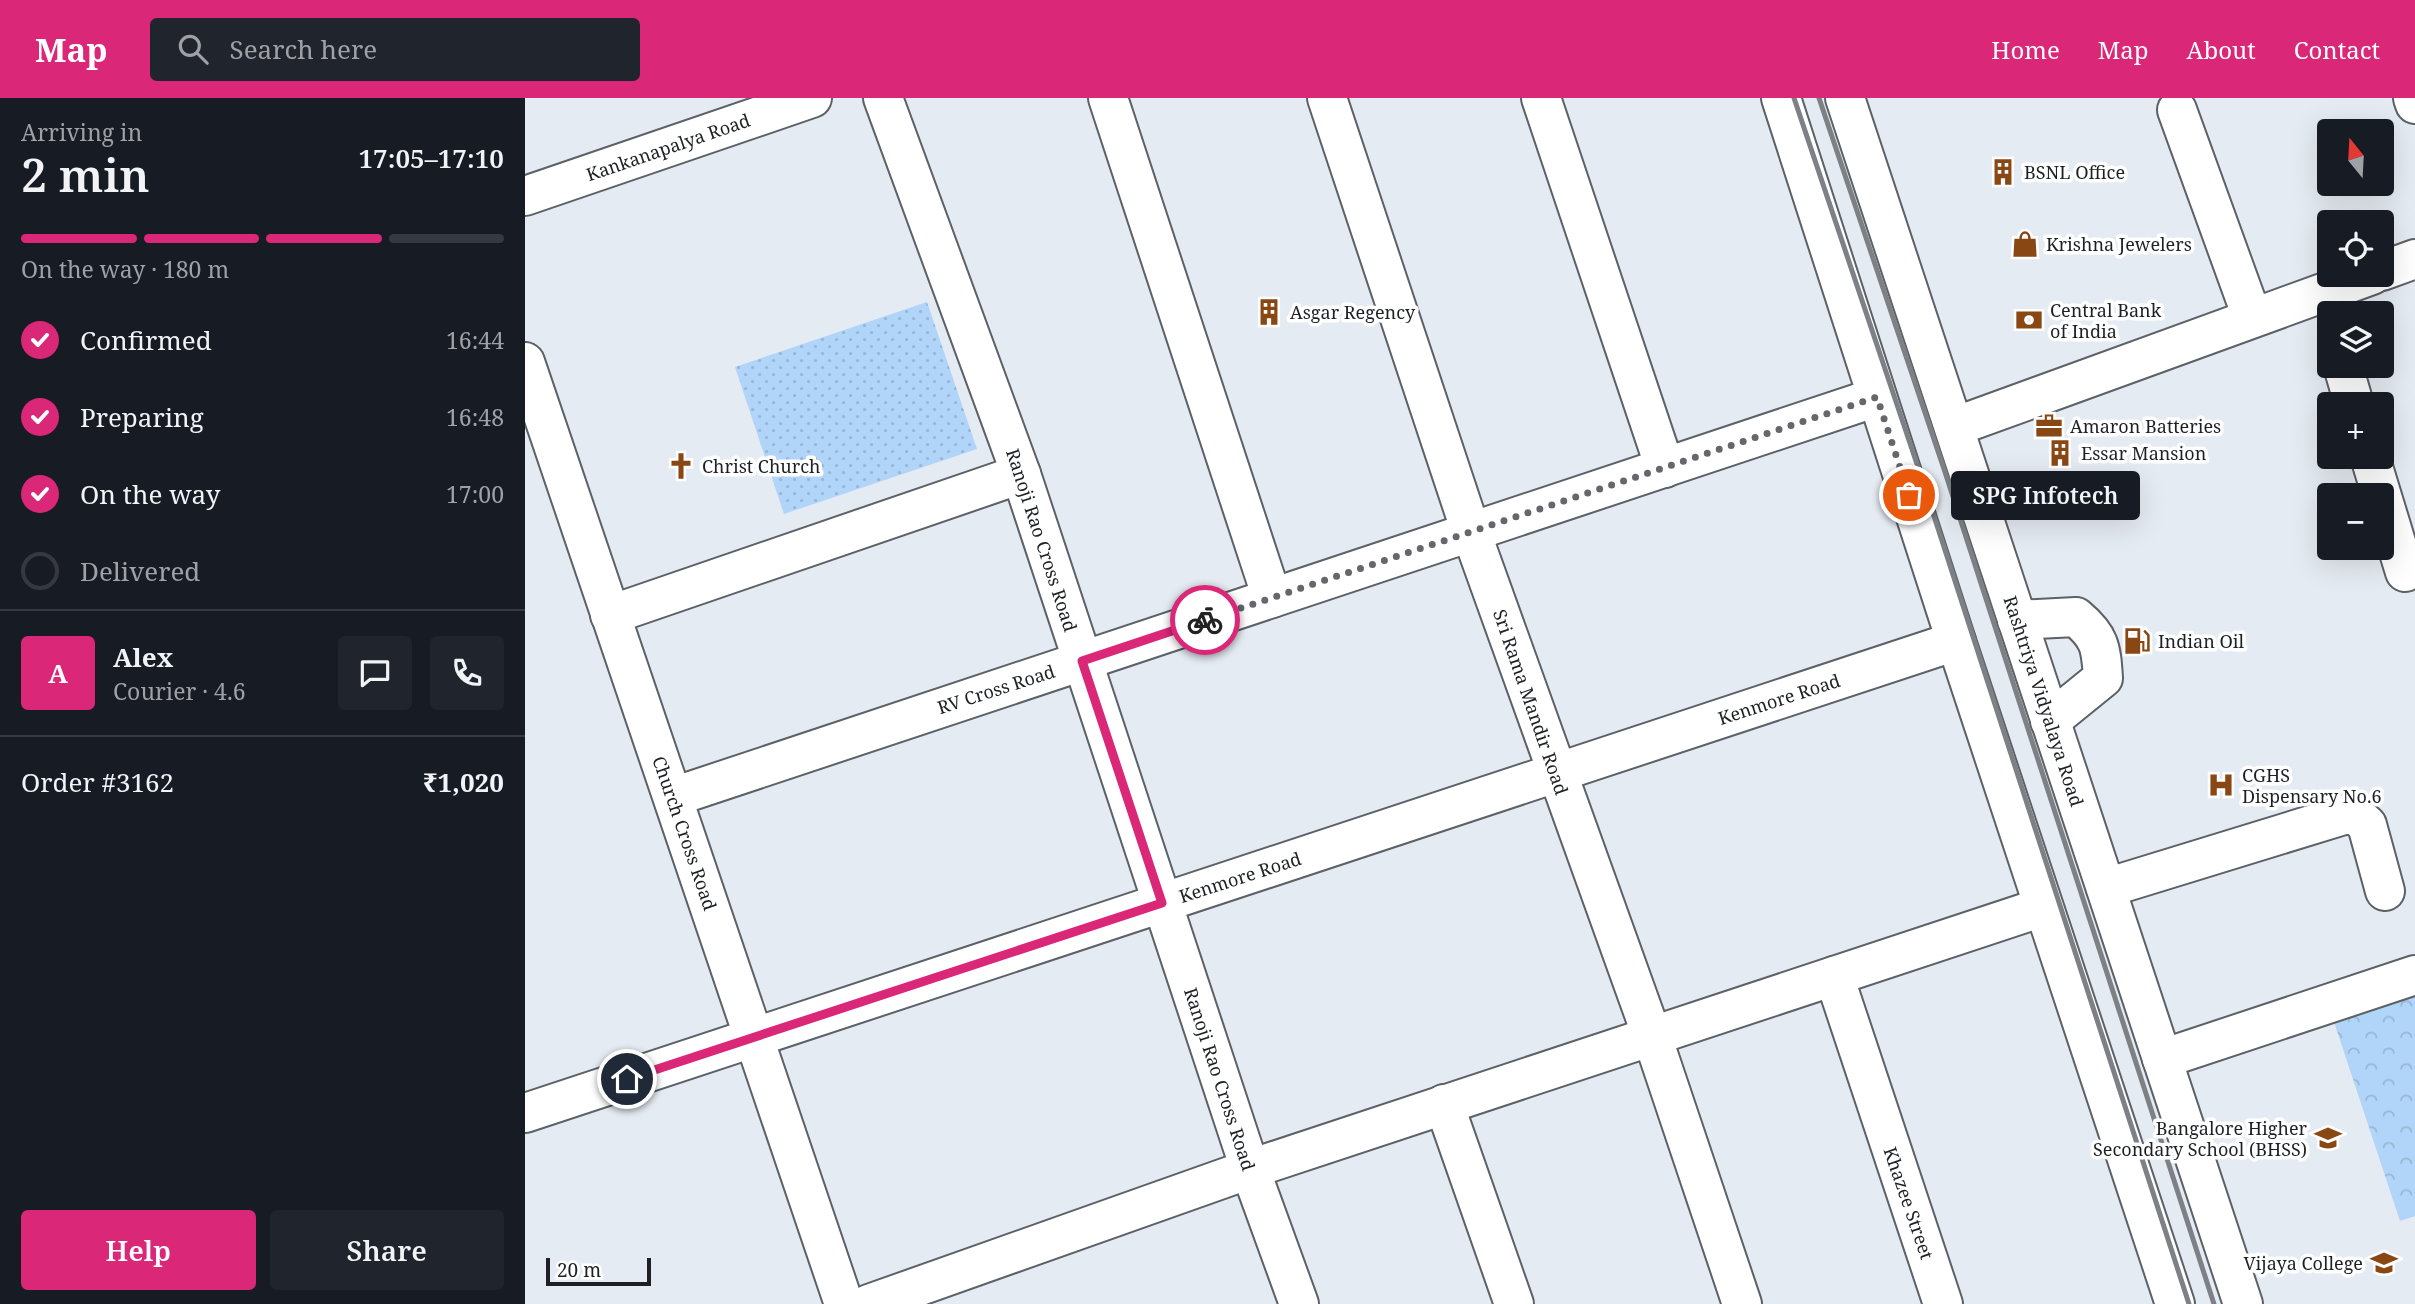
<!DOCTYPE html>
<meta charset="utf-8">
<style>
body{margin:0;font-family:"Noto Serif",serif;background:#20242c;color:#f1f3f6;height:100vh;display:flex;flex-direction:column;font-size:26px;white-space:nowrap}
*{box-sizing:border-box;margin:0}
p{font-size:23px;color:#9ea1a6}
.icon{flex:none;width:38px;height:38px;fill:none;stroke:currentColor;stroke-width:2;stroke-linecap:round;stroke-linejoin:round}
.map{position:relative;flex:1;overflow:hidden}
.drawer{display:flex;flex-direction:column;background:#171b24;width:525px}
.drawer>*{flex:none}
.needle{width:46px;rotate:342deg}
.buttons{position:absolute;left:1792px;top:21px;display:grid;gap:14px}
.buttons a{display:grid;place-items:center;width:77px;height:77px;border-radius:7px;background:#171b24;box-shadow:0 7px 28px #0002;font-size:35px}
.scale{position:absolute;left:21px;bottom:18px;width:105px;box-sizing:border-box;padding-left:7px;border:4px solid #1e2023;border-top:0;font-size:19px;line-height:24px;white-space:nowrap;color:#1e2023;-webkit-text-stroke:5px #fff;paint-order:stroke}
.pin{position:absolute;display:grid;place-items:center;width:60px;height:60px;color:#fff;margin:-30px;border:4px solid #fff;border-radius:50%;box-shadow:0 2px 7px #0007}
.courier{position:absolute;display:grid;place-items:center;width:70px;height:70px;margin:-35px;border:5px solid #db2777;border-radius:50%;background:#fff;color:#222;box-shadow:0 2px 9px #0007}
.bubble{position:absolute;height:49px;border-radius:7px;background:#171b24;box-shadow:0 7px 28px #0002;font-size:23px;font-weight:600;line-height:49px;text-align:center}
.head em{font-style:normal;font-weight:600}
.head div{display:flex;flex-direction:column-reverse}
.head{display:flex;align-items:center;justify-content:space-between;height:119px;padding:0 21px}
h1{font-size:46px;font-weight:600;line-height:52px}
.bar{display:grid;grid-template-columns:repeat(4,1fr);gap:10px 7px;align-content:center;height:84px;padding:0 21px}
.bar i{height:9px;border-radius:5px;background:#363941}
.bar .active{background:#db2777}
.bar p{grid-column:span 4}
.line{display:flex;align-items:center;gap:18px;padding:0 21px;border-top:2px solid #363941}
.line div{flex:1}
.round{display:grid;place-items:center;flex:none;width:74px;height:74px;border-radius:7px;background:#20242c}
ol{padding:0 21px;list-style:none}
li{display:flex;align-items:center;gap:21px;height:77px}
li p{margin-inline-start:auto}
li .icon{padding:7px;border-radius:50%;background:#db2777;color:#fff;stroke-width:4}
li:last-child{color:#9ea1a6}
li i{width:38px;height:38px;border:4px solid #363941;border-radius:50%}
.cta{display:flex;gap:14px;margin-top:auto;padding:14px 21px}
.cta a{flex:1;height:80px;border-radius:7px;background:#db2777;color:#fff;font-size:28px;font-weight:600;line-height:80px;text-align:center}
.cta a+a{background:#20242c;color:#f1f3f6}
header{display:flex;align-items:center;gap:42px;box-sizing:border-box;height:98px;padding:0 35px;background:#db2777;color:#fff}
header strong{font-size:33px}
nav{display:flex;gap:38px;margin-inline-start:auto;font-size:24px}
.search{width:490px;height:63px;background:#20242c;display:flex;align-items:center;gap:18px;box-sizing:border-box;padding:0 24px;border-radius:7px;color:#9ea1a6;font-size:26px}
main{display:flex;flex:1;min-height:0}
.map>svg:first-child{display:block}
.grass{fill:url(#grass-dots)}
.park{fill:url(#park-crowns)}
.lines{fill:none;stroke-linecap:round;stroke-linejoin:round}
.minor-casing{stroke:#5c6167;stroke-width:42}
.major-casing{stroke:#5c6167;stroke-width:42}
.minor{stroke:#fff;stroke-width:38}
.major{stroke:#fff;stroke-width:38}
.rail{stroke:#7d8186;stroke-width:5}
.done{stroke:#64676b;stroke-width:7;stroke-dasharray:0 12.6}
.route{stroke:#db2777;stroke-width:9}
.labels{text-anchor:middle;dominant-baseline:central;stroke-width:7;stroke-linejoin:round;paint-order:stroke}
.street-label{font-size:18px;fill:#1e2023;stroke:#fff}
.poi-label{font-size:18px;fill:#1e2023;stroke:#fff;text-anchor:start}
</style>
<header>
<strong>Map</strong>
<div class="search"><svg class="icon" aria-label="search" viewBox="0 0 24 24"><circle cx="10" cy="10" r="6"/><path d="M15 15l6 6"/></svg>Search here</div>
<nav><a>Home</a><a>Map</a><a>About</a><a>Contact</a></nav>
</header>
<main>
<section class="drawer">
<div class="head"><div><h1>2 min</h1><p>Arriving in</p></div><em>17:05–17:10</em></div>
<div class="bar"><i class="active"></i><i class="active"></i><i class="active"></i><i></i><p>On the way · 180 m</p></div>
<ol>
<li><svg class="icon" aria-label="check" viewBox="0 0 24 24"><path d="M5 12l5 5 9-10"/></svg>Confirmed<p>16:44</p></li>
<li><svg class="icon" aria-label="check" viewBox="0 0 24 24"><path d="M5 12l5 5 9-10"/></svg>Preparing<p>16:48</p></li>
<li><svg class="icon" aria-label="check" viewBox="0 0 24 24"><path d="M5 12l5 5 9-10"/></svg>On the way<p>17:00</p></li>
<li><i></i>Delivered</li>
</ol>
<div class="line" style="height:126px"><b class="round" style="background:#db2777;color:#fff">A</b><div><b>Alex</b><p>Courier · 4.6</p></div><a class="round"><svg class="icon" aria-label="chat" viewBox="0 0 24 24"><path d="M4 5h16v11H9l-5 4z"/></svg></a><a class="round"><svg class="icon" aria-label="phone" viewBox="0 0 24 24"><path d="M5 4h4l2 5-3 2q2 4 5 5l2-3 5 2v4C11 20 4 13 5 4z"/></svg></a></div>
<div class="line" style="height:91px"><div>Order #3162</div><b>₹1,020</b></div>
<div class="cta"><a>Help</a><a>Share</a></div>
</section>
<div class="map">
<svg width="1890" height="1206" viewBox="0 0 1890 1206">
<defs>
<pattern id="grass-dots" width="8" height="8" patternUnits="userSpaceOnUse" patternTransform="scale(1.75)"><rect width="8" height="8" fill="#b1d4f9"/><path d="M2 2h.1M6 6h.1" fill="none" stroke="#98b6d5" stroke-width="1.8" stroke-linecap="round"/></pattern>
<pattern id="park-crowns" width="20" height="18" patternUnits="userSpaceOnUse" patternTransform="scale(1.75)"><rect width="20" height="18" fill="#b1d4f9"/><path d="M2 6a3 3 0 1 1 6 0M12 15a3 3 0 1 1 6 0" fill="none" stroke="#98b6d5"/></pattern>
</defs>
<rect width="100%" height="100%" fill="#e5ebf2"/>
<polygon class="grass" points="402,204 452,351 259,416 210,269"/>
<polygon class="park" points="1890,897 1890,1118 1875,1123 1809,924"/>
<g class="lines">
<defs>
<g id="minor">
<polyline points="358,0 496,376 725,1071 774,1206"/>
<polyline points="583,0 747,500"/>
<polyline points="802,0 946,434 1127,938 1217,1206"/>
<polyline points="1016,0 1140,370"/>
<polyline points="1888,0 1890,6"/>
<polyline points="1652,12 1727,219"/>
<polyline points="0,98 287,0"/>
<polyline points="1857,173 1890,161"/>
<polyline points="0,264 319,1206"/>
<polyline points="1818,268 1829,306"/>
<polyline points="1429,329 1847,177"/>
<polyline points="1845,359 1880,474"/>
<polyline points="85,517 496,376"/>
<path d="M1492,522L1551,519C1575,539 1576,549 1578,580L1525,623"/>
<polyline points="148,699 1352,299"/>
<polyline points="1581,790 1822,716 1833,719 1842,727 1860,793"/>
<polyline points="1309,878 1418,1206"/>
<polyline points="1637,961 1890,877"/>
<polyline points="919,1006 989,1206"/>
<polyline points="0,1015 1431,543"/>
<polyline points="344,1206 725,1071 1518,809"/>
</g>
<g id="major">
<polyline points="1256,0 1431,543 1650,1206"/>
<polyline points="1320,0 1718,1206"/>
</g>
</defs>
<use href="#minor" class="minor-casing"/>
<use href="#major" class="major-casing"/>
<use href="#minor" class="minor"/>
<use href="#major" class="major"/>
<g class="rail">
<polyline points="1269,0 1397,381 1664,1206"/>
<polyline points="1294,0 1420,374 1689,1206"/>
</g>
</g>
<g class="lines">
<polyline class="done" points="680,522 1352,299 1384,397"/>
<polyline class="route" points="102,981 637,805 557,563 680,522"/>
</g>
<defs>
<symbol id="building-bare" viewBox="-9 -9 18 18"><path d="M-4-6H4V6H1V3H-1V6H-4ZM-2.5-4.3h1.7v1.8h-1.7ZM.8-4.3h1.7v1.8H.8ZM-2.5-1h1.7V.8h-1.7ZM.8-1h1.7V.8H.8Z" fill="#894714" stroke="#fff" stroke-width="2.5" paint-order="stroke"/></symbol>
<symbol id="shop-bare" viewBox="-9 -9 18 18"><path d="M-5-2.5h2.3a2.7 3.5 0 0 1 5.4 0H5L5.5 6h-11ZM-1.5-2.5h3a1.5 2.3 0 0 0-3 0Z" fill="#894714" stroke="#fff" stroke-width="2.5" paint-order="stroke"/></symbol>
<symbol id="bank-bare" viewBox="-9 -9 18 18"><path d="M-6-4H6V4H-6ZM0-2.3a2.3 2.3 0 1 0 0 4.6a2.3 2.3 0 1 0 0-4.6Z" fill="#894714" stroke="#fff" stroke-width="2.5" paint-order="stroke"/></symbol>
<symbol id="office-bare" viewBox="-9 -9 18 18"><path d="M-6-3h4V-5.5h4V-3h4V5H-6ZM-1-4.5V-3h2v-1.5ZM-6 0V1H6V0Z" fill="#894714" stroke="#fff" stroke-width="2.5" paint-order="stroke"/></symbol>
<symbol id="church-bare" viewBox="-9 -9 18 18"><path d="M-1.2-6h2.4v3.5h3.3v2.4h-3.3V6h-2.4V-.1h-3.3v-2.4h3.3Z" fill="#894714" stroke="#fff" stroke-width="2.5" paint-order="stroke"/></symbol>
<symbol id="fuel-bare" viewBox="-9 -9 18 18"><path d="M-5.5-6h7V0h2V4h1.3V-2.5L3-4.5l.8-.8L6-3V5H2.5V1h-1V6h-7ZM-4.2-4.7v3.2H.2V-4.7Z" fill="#894714" stroke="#fff" stroke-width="2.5" paint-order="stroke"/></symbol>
<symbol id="hospital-bare" viewBox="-9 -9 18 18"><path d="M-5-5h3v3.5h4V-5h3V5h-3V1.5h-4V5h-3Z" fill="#894714" stroke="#fff" stroke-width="2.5" paint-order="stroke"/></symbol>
<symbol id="school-bare" viewBox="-9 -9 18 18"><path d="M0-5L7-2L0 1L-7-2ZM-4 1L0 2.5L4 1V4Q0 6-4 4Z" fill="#894714" stroke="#fff" stroke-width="2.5" paint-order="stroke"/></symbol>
<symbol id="university-bare" viewBox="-9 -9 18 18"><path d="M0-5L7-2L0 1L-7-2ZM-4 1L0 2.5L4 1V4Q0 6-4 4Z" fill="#894714" stroke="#fff" stroke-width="2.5" paint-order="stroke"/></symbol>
</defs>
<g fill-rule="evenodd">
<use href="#building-bare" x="1459" y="55" width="38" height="38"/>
<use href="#shop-bare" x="1481" y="127" width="38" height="38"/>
<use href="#building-bare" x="725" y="195" width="38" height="38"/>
<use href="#bank-bare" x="1485" y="203" width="38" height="38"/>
<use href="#office-bare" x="1505" y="309" width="38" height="38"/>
<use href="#building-bare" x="1516" y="336" width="38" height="38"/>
<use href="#church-bare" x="137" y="349" width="38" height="38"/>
<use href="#fuel-bare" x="1593" y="524" width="38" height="38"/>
<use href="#hospital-bare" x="1677" y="668" width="38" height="38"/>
<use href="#school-bare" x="1784" y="1021" width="38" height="38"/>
<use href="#university-bare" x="1840" y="1146" width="38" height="38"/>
</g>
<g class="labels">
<g class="street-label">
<text transform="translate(143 49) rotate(-19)">Kankanapalya Road</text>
<text transform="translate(517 442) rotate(72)">Ranoji Rao Cross Road</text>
<text transform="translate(471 591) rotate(-18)">RV Cross Road</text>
<text transform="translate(1254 601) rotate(-18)">Kenmore Road</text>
<text transform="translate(1519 603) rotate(72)">Rashtriya Vidyalaya Road</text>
<text transform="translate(1006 604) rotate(71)">Sri Rama Mandir Road</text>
<text transform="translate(160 735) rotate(71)">Church Cross Road</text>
<text transform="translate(715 779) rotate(-18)">Kenmore Road</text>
<text transform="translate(695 981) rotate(72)">Ranoji Rao Cross Road</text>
<text transform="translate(1384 1105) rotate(71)">Khazee Street</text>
</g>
<g class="poi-label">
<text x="1499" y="74">BSNL Office</text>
<text x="1521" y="146">Krishna Jewelers</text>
<text x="1525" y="212">Central Bank<tspan x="1525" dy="21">of India</tspan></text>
<text x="765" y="214">Asgar Regency</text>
<text x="1545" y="328">Amaron Batteries</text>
<text x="1556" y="355">Essar Mansion</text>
<text x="177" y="368">Christ Church</text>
<text x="1633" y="543">Indian Oil</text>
<text x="1717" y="677">CGHS<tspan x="1717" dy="21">Dispensary No.6</tspan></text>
<text x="1782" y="1030" text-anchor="end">Bangalore Higher<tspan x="1782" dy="21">Secondary School (BHSS)</tspan></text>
<text x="1838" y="1165" text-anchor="end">Vijaya College</text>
</g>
</g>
</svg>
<div class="buttons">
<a><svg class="needle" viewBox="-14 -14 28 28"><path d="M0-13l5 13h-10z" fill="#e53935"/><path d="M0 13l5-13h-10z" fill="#9ea1a6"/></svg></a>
<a><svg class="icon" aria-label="locate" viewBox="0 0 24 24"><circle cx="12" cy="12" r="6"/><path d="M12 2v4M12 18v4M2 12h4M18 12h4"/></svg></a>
<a><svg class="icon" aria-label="layers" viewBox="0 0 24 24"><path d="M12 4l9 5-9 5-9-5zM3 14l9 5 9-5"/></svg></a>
<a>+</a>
<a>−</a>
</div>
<div class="scale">20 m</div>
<div class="pin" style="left:1384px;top:397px;background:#ea580c"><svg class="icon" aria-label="bag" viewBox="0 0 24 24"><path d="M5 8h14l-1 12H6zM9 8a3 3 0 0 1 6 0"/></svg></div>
<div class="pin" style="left:102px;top:981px;background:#1f2937"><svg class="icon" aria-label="home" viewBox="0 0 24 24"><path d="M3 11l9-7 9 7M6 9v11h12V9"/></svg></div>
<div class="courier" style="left:680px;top:522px"><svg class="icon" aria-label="bike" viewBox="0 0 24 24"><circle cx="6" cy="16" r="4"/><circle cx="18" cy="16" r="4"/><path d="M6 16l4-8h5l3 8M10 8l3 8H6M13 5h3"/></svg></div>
<div class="bubble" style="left:1426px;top:373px;width:189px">SPG Infotech</div>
</div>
</main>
